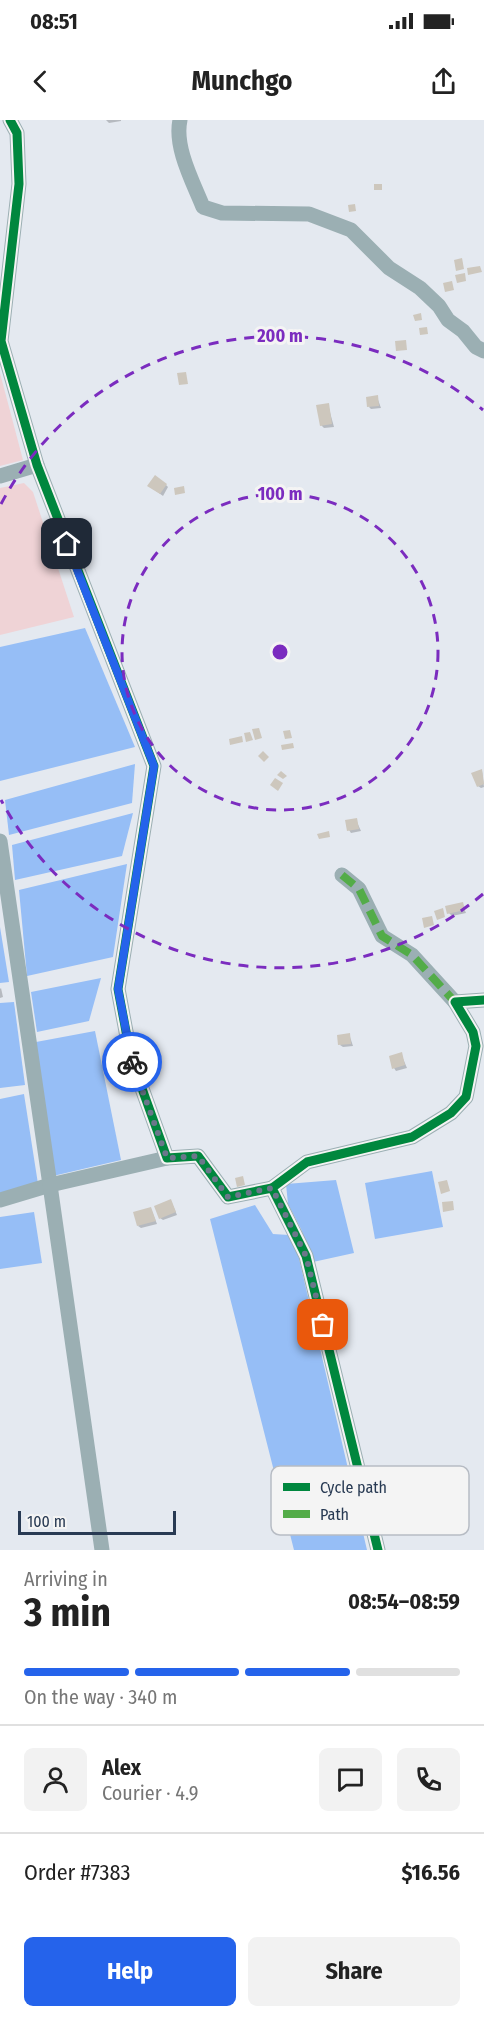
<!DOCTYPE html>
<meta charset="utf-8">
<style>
body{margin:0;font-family:"Fira Sans Condensed",sans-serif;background:#f2f2f2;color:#222;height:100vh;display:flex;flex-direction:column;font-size:22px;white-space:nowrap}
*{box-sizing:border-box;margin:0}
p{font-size:20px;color:#767676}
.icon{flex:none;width:33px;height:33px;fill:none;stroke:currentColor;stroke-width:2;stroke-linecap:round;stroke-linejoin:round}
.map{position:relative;height:1430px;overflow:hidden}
.side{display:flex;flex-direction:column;background:#fff;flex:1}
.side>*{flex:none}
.scale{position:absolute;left:18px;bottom:15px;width:158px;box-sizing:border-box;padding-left:6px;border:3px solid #283a53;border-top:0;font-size:16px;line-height:21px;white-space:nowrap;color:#283a53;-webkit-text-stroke:4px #f4f4f4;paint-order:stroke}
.pin{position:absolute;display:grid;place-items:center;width:51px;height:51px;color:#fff;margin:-26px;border-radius:12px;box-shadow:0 3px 9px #0006}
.courier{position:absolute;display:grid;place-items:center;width:60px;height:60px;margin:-30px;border:4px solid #2563eb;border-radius:50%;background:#fff;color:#222;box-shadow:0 2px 8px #0007}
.overview em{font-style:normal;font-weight:700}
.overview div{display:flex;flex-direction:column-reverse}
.overview{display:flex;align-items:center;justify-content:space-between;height:102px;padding:0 24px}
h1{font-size:39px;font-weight:700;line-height:45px}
.bar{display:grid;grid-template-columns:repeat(4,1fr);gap:9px 6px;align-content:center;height:72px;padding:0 24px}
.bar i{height:8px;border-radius:4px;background:#e0e0e0}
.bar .selected{background:#2563eb}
.bar p{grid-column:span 4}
.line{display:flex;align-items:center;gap:15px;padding:0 24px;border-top:2px solid #e0e0e0}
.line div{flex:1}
.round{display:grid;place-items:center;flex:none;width:63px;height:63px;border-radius:9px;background:#f2f2f2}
.cta{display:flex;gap:12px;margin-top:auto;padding:12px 24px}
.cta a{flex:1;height:69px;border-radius:9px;background:#2563eb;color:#fff;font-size:24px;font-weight:700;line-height:69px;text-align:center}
.cta a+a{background:#f2f2f2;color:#222}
.status{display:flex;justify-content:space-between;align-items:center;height:42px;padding:0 30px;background:#fff;direction:ltr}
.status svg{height:16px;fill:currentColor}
header{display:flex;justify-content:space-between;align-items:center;height:78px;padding:0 24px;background:#fff;font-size:27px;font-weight:700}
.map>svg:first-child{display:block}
.green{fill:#efd3d6}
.water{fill:#96bef6}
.shadow{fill:#0003}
.building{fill:#cdc7bd}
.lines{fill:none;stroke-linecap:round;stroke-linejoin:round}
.minor{stroke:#9bafb3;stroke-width:15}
.quiet{stroke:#53ac48;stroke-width:8;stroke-dasharray:15 8;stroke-linecap:butt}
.cycleway-casing{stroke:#f4f4f4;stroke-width:13}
.cycleway{stroke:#00873e;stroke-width:9}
.done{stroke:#6a778a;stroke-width:6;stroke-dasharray:0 10.8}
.route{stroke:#2563eb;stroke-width:8}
.ring{fill:none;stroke:#7b2cbf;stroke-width:3;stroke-dasharray:10 8}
.key{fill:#f4f4f4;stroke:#b7bcc4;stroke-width:1.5}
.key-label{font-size:16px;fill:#283a53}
.centre{fill:#7b2cbf;stroke:#f4f4f4;stroke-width:3}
.ring-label{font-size:18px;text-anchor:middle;font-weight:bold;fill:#7b2cbf;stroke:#f4f4f4;stroke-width:6;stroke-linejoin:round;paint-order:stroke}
</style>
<div class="status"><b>08:51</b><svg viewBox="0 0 49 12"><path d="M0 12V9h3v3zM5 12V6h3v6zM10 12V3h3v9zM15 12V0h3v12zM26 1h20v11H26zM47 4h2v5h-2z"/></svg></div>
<header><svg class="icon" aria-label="back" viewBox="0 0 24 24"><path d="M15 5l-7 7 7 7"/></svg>Munchgo<svg class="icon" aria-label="share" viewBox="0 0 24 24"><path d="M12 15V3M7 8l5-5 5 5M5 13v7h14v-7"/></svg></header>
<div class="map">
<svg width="484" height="1430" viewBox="0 0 484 1430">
<rect width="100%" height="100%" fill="#e4e9f0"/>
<g class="green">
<polygon points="0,253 23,340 0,346"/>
<polygon points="24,363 33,372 74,497 0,515 0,368"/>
</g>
<g class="water">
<polygon points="85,508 135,627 0,661 0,527"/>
<polygon points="135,644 132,683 9,715 5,680"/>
<polygon points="133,693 122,736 15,760 12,725"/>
<polygon points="127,744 113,837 27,856 19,770"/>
<polygon points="0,807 9,862 0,863"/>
<polygon points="101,858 89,901 37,912 31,872"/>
<polygon points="14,882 25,965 0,968 0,883"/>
<polygon points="95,911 121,1040 53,1056 36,922"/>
<polygon points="24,974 38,1064 0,1073 0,979"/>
<polygon points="432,1051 443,1107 375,1119 365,1063"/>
<polygon points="336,1060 354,1133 313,1142 301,1109 288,1084 286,1064"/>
<polygon points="255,1085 273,1114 289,1115 298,1134 367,1430 294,1430 210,1099"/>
<polygon points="34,1092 42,1143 0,1149 0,1097"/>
</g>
<g class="shadow">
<polygon points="106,0 121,0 121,1 109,3"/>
<polygon points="377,277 381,288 371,289 369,287"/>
<polygon points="328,285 334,307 324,308 321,305"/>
<polygon points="166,365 168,367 163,376 152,368"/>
<polygon points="482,651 484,667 481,668 478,666"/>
<polygon points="356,700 361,711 351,713 349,710"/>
<polygon points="462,784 466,793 452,796 449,793"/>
<polygon points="1,868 3,877 0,878 0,869"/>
<polygon points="349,914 353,926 343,927 340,925"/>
<polygon points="401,934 407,948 396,951 394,948"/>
<polygon points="171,1081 177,1095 163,1100 160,1098"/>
<polygon points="151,1089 157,1104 141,1108 138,1106"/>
</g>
<g class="building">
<rect x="374" y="64" width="8" height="6"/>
<polygon points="355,84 356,91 349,92 348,85"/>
<polygon points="462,138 464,149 456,151 454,140"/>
<polygon points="480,146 482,152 468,155 467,148"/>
<polygon points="465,153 466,161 457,163 455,155"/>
<polygon points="452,161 454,170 445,172 443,163"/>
<polygon points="421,193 422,200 415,201 413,195"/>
<polygon points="427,207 428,214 420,215 419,208"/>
<polygon points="406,220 407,230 396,231 395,221"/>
<polygon points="186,252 188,264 179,265 177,253"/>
<polygon points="378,275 379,286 367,287 366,277"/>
<polygon points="329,283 332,304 320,306 316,285"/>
<polygon points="155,355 167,364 160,374 147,366"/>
<polygon points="184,366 185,373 175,375 174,368"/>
<polygon points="259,608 262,618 255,620 252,609"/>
<polygon points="290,610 292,618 285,619 283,611"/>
<polygon points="250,612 253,620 246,622 244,613"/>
<polygon points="242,616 243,622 230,625 229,619"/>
<polygon points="293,623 294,628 282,630 281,625"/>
<polygon points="263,631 269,637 264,642 258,636"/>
<polygon points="482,649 484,664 477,667 471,653"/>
<polygon points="281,651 287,656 283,659 277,655"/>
<polygon points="275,658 283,663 278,671 270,665"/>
<polygon points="357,698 359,709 347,711 345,700"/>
<polygon points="329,711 330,717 319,719 317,714"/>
<polygon points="463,782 465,790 447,794 445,786"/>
<polygon points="443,788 445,797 437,800 434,791"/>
<polygon points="432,796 434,805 424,808 422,798"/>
<polygon points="350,913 351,924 338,925 337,915"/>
<polygon points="402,932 405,945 392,949 389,936"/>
<polygon points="243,1056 245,1065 237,1067 235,1058"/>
<polygon points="447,1060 450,1071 441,1074 438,1062"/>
<polygon points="171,1079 176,1092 159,1099 154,1086"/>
<polygon points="453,1081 454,1090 443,1092 442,1082"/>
<polygon points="151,1087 156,1101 137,1106 133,1092"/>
</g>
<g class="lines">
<g class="minor">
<polyline points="10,0 17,13 19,64 1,221 37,345 154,646 118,869 131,938 167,1038 198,1036 228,1077 272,1068"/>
<path d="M180,0C174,27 193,62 203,87L222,93L309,94L351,110L389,148L420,168L439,186L448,200L463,211L476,227L484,231"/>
<polyline points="0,356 37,345"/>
<polyline points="0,721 50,1065 0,1080"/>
<polyline points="342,755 359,769 382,816 412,835 455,882"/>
<polyline points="102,1430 50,1065 167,1038"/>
<polyline points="378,1430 306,1136 272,1068 307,1042 412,1017 451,993 466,977 476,926 473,912 455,882 484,880"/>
</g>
<polyline class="quiet" points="342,755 359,769 382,816 412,835 455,882"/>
<defs>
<g id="cycleway">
<polyline points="10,0 17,13 19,64 1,221 37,345 154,646 118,869 131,938 167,1038 198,1036 228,1077 272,1068"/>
<polyline points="378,1430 306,1136 272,1068 307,1042 412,1017 451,993 466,977 476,926 473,912 455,882 484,880"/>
</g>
</defs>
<use href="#cycleway" class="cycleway-casing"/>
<use href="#cycleway" class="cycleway"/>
</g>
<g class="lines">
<polyline class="done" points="132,942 167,1038 198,1036 228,1077 272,1068 306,1136 323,1205"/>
<polyline class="route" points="67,424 154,646 118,869 132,942"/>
</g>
<g class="ring">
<circle cx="280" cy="532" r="158"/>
<path d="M483 774A316 316 0 0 1 1 680M1 384A316 316 0 0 1 483 290"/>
</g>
<rect x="271" y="1346" width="198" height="69" rx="9" class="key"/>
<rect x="283" y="1363" width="27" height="8" fill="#00873e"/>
<rect x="283" y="1390" width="27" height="8" fill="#53ac48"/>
<g class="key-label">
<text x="320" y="1373">Cycle path</text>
<text x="320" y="1400">Path</text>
</g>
<circle cx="280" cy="532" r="9" class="centre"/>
<g class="ring-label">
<text x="280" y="222">200 m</text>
<text x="280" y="380">100 m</text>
</g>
</svg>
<div class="scale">100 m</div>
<div class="pin" style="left:323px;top:1205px;background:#ea580c"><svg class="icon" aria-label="bag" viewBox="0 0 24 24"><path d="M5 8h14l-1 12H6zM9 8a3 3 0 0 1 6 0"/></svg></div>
<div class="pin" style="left:67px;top:424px;background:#1f2937"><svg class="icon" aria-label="home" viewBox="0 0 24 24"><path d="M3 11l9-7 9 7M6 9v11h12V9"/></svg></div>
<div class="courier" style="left:132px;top:942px"><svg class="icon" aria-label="bike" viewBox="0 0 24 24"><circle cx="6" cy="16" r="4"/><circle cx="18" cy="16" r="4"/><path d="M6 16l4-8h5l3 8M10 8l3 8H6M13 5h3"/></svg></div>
</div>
<section class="side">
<div class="overview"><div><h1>3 min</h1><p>Arriving in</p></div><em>08:54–08:59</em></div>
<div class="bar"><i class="selected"></i><i class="selected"></i><i class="selected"></i><i></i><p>On the way · 340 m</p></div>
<div class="line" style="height:108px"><a class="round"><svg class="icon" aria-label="person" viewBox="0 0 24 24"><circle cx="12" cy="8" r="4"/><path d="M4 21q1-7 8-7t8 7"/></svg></a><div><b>Alex</b><p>Courier · 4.9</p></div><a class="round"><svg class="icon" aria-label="chat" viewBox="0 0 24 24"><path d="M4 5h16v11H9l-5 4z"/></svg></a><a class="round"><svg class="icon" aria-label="phone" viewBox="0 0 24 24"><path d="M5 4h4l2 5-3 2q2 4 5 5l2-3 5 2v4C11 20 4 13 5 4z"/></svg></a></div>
<div class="line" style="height:78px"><div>Order #7383</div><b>$16.56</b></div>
<div class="cta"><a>Help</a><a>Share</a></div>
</section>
